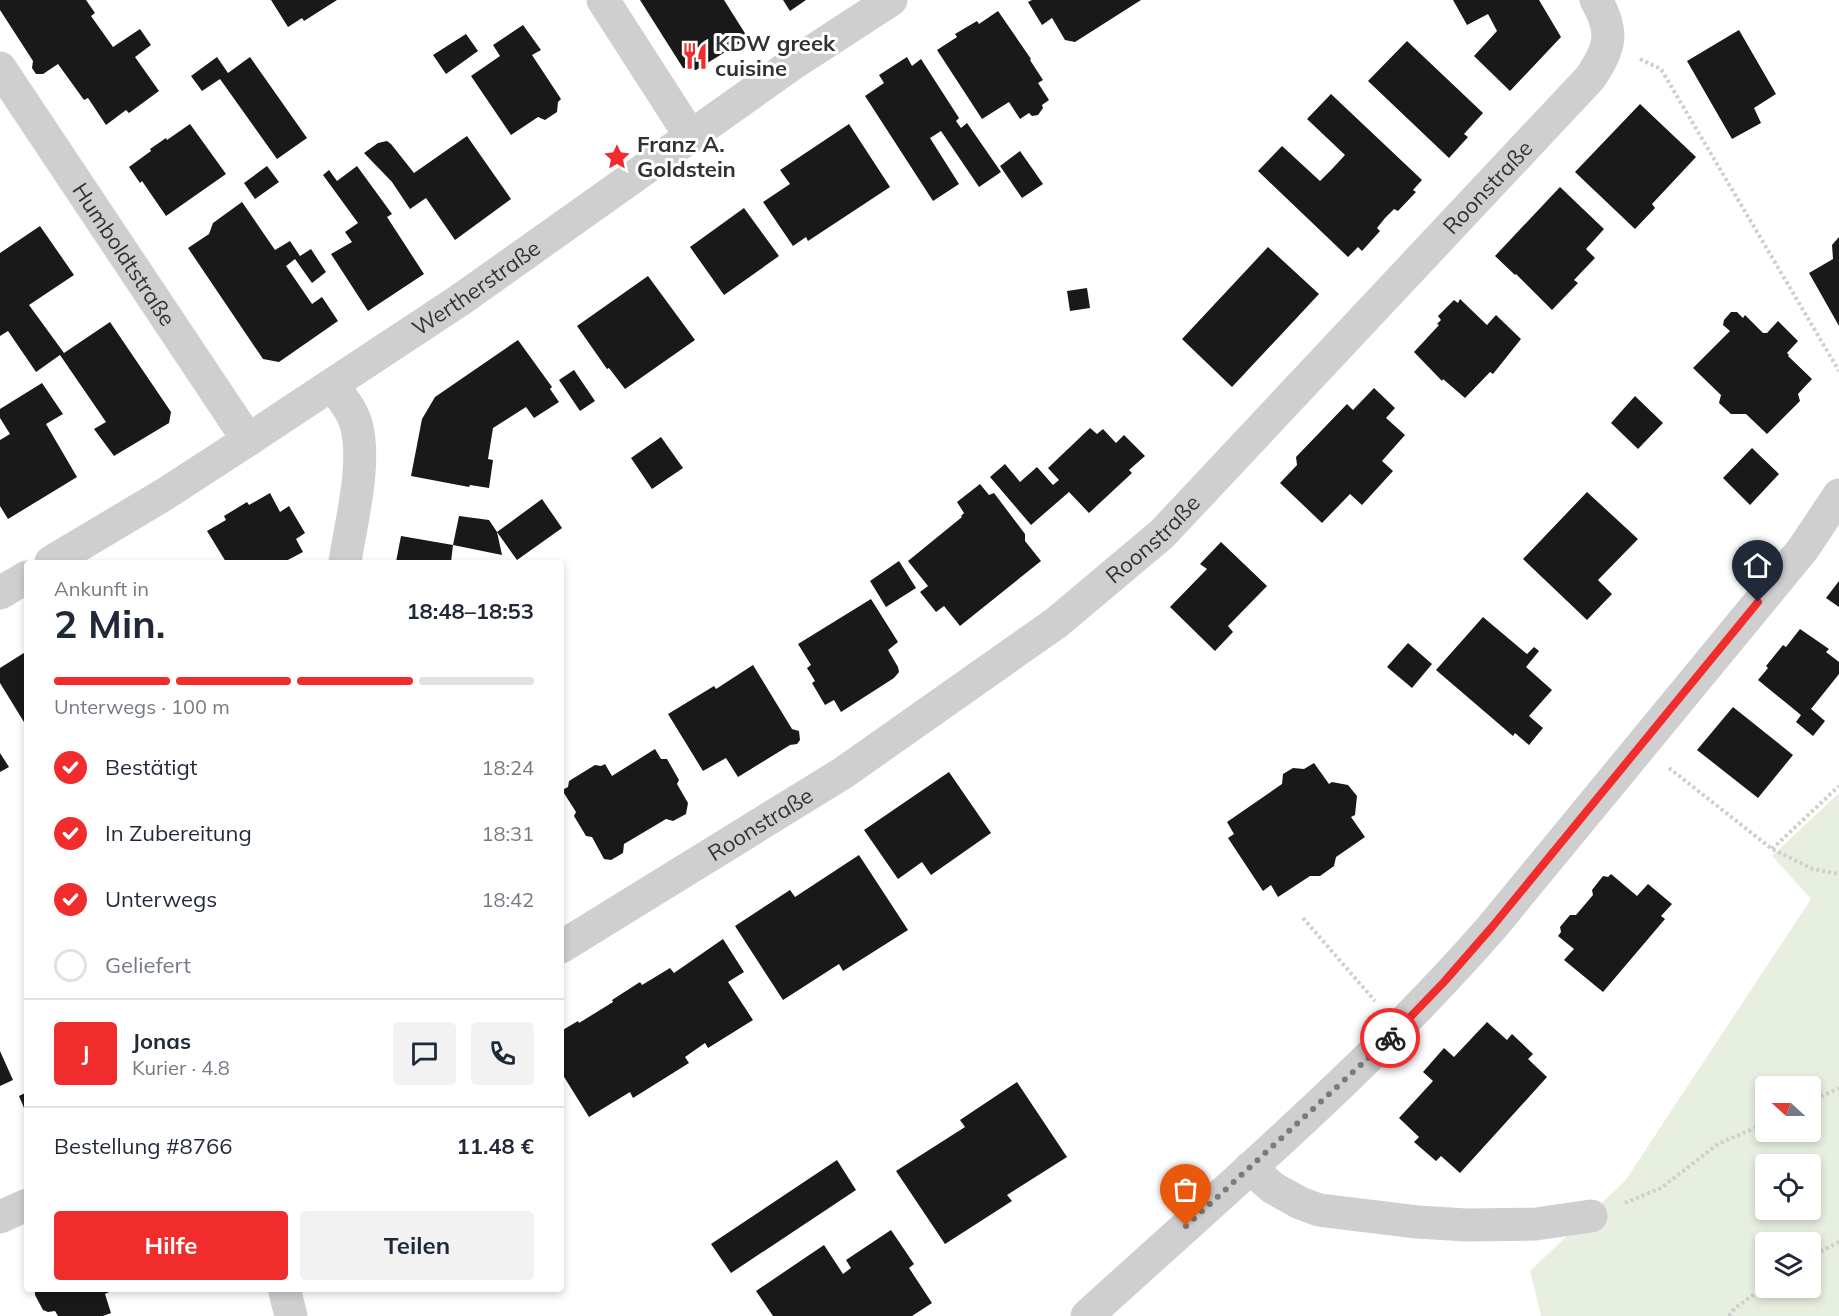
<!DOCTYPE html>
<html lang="de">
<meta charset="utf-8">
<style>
body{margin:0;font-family:Mulish,sans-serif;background:#f2f2f3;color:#1f2937;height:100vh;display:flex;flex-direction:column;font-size:22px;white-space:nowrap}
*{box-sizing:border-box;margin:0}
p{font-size:20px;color:#747a83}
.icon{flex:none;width:33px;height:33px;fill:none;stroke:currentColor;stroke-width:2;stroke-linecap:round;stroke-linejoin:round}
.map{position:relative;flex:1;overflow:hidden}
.details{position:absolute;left:24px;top:560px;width:540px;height:732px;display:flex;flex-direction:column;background:#fff;border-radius:6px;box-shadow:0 3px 9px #0003}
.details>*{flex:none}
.needle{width:39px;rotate:291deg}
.fabs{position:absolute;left:1755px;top:1076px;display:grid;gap:12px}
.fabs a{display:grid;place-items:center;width:66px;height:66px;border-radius:6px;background:#fff;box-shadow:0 3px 9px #0003;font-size:30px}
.pin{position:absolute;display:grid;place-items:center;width:51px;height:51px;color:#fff;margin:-62px -26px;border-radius:50% 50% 50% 0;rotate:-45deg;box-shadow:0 0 6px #0007}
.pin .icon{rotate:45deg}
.courier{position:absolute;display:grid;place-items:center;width:60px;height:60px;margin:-30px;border:4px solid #f12c2c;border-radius:50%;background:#fff;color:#222;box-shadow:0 2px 8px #0007}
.summary em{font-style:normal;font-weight:700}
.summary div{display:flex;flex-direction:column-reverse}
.summary{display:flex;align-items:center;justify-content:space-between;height:102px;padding:0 30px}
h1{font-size:39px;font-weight:700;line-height:45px}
.bar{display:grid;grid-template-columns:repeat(4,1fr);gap:9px 6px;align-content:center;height:72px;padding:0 30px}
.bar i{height:8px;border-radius:4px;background:#e0e1e3}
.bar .active{background:#f12c2c}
.bar p{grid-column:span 4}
.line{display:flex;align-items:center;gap:15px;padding:0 30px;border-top:2px solid #e0e1e3}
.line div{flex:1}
.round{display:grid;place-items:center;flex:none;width:63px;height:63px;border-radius:6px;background:#f2f2f3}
ol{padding:0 30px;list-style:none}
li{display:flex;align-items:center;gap:18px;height:66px}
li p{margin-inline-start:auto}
li .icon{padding:6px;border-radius:50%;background:#f12c2c;color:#fff;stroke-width:4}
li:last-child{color:#747a83}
li i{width:33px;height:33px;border:3px solid #e0e1e3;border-radius:50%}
.cta{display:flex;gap:12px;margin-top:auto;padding:12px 30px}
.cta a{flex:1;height:69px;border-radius:6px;background:#f12c2c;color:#fff;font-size:24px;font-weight:700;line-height:69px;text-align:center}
.cta a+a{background:#f2f2f3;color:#1f2937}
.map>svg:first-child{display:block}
.green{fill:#e7efe0;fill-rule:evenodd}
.building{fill:#191919}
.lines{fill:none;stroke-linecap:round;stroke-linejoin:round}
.path{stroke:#cfcfcf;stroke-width:4;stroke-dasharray:3 3;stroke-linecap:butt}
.street{stroke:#cfcfcf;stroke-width:33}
.done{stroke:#7a7a7a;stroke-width:6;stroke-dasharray:0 10.8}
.route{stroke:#f12c2c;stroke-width:8}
.labels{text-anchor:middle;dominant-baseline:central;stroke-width:6;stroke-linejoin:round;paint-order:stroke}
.poi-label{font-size:22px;font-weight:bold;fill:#323232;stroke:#fff;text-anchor:start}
.street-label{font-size:22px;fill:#323232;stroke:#fff}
</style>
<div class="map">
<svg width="1839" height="1316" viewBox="0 0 1839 1316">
<rect width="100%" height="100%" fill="#fff"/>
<path class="green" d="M1839,793V1316H1541L1530,1271L1625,1181L1811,899L1772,856ZM1766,1086H1810V1131H1766ZM1766,1164H1810V1209H1766ZM1766,1242H1810V1287H1766Z"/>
<g class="building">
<polygon points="0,0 86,0 95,13 91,16 113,47 140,29 151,45 135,57 159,91 129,113 126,110 106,125 88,98 84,100 58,64 43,74 36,74 32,68 33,61 0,10"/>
<polygon points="271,0 337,0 304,21 302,18 288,27"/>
<polygon points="640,0 724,0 748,38 696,70 683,68"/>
<polygon points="783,0 806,0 790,11"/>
<polygon points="1032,0 1141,0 1075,42 1065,40 1052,18 1042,25 1028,2"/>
<polygon points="1453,0 1539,0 1561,37 1510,91 1474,56 1497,31 1488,14 1467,25"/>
<polygon points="998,11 1031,59 1030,60 1043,80 1038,83 1049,100 1042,105 1043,108 1038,115 1032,116 1029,113 1020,119 1009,102 982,119 937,50 957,37 955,34 977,21 979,24"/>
<polygon points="523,25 541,50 532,55 561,99 558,102 557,112 545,120 538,117 511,135 471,76 500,56 493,45"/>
<polygon points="1739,30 1776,94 1754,108 1761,123 1732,139 1687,61"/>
<polygon points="466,34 478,51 446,74 433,55"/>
<polygon points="1407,41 1483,113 1464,134 1468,137 1449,158 1368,81"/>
<polygon points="217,57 228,73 250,57 307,138 277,159 220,79 202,91 191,76"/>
<polygon points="907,57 912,66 921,59 959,118 956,121 961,128 967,123 1001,172 979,187 941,131 930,138 959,184 933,201 865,96 884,83 879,75"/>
<polygon points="1331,94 1422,180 1413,190 1416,192 1398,211 1394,209 1385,218 1377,228 1380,231 1362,251 1358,247 1348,257 1258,171 1282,146 1320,181 1333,168 1345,155 1307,119"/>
<polygon points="1640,104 1696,157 1652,204 1655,208 1635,229 1575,172"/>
<polygon points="190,124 226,174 166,216 142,181 140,183 129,167 151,151 150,149 166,138 167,140"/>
<polygon points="849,124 890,187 808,241 806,237 793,246 763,202 790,184 780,170"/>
<polygon points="467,136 511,199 455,240 426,198 410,209 392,182 364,153 378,143 387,141 391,144 414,173"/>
<polygon points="1020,151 1043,184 1022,198 1000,166"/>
<polygon points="267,166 279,182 255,199 244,183"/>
<polygon points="357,166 392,214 387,217 424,274 368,311 331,254 352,242 345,232 358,223 323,175 329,170 337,181"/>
<polygon points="1560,187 1604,229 1586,249 1595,258 1574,280 1578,283 1552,310 1516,274 1515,275 1495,256"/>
<polygon points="242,202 275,250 290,241 300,256 311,249 326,272 312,283 295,259 286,266 312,304 322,297 338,321 279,362 263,359 188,248 209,234 213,223"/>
<polygon points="744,208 779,256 724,295 690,247"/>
<polygon points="40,226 74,275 29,305 64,353 110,322 171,412 169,423 114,456 94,429 106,422 60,355 36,372 8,331 0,336 0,253"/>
<polygon points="1839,237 1839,326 1809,273 1833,259 1832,245"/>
<polygon points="1268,247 1319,294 1232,387 1182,339"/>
<polygon points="648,276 695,340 625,389 609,368 607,369 577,326"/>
<polygon points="1087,288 1090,308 1070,311 1067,291"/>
<polygon points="1460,299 1487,325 1496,315 1521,339 1493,374 1490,372 1465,398 1443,379 1442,381 1414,352 1439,325 1437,324 1441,320 1438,316 1454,300 1458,303"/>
<polygon points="1731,312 1737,312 1743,318 1745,315 1763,333 1767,333 1778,321 1798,341 1787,353 1789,355 1788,356 1812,379 1798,394 1800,401 1767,434 1746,414 1731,414 1719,403 1721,395 1693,368 1730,331 1723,325 1724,320"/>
<polygon points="518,340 552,387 550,389 559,402 534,418 526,407 493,428 488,459 493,460 489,488 470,485 469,487 411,476 422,419 435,397"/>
<polygon points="574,370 595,401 580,411 559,380"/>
<polygon points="42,383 63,414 46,424 77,477 8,519 0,506 0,440 10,434 0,418 0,409"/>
<polygon points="1374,388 1395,408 1386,418 1405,435 1382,461 1393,471 1362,505 1350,494 1322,523 1280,483 1297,465 1296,457 1347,404 1353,410"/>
<polygon points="1635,396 1663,423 1638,449 1611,423"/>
<polygon points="1090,428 1097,434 1103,429 1116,443 1124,435 1145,456 1129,470 1132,473 1089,513 1069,492 1031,525 990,477 1005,464 1020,482 1037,467 1053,485 1059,480 1048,468"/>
<polygon points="661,437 683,468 652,489 631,458"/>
<polygon points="1752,448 1779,474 1750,505 1723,478"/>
<polygon points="980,484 989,495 994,493 1025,534 1025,541 1041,561 960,626 944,606 936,612 920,592 928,586 908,561 962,517 961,516 964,513 957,502"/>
<polygon points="1587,492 1638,539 1598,580 1612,594 1587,620 1523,559"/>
<polygon points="270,493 280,512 289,506 305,533 296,539 303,552 284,562 226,562 207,531 226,520 224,516 247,502 249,505"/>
<polygon points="542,499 562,528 517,560 497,532"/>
<polygon points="459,516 489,520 497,532 502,555 453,545"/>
<polygon points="401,536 453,545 451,562 396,562"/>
<polygon points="1221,542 1267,586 1228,626 1233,632 1215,651 1170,607 1207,569 1200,564"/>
<polygon points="899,561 916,588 886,607 870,581"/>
<polygon points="1839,581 1839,607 1826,598"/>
<polygon points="871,599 898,642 888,650 898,667 899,672 894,678 841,712 834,700 825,705 812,683 815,681 807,668 811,665 798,644"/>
<polygon points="1483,617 1527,654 1534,647 1539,651 1526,667 1552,690 1529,716 1543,728 1529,745 1515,733 1513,736 1436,670"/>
<polygon points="1800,629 1829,649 1826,652 1839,662 1839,674 1811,709 1825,721 1813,736 1796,722 1801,715 1758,680 1768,668 1766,666 1783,645 1786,647"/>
<polygon points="1408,643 1432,664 1412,688 1387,667"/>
<polygon points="27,651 27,727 0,683 0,668"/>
<polygon points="753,665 792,729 799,731 800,740 797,744 790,745 738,777 726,758 703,771 668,714 714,686 716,689"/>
<polygon points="1733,707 1793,755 1758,798 1697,750"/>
<polygon points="655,749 661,759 667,759 679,780 677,784 688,803 686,814 673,821 666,819 624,844 623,853 611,860 604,859 592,837 586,836 574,816 576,812 562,790 568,787 569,781 595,765 601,766 605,764 612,776"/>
<polygon points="0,753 9,767 0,772"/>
<polygon points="1314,763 1329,784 1332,782 1348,785 1357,796 1355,815 1351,817 1365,837 1336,857 1334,866 1320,876 1310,876 1278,897 1271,885 1263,891 1228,838 1234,834 1227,822 1282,784 1283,774 1293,768 1304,769"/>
<polygon points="949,772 991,833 931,875 922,862 898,879 864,830"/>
<polygon points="859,855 908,930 843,971 839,964 783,1000 735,926 790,890 795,897"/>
<polygon points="1611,874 1637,896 1648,884 1672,904 1661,916 1665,919 1603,992 1564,960 1574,949 1558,936 1561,932 1560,927 1570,915 1576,915 1593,895 1592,890 1603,876 1608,877"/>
<polygon points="723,939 744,972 728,982 753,1020 708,1048 705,1043 685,1057 689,1063 633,1098 630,1092 589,1117 561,1072 561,1031 578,1021 579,1023 613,1002 612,1000 640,982 642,985 670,968 674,973"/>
<polygon points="1487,1022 1507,1040 1512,1034 1533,1054 1528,1059 1547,1077 1460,1173 1441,1156 1436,1161 1414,1142 1419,1137 1399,1118 1433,1081 1423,1072 1444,1048 1454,1057"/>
<polygon points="0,1051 13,1080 0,1086"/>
<polygon points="1017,1082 1067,1157 1007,1195 1012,1201 945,1244 896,1171 965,1127 960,1120"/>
<polygon points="27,1092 27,1115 19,1096"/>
<polygon points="837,1160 856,1190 731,1273 711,1244"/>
<polygon points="891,1230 914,1264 909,1268 932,1303 912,1316 773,1316 756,1291 824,1245 843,1274 851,1268 846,1260"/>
<polygon points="35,1288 118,1288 105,1294 111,1313 103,1316 58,1316 55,1311 48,1312 43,1310 35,1295"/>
</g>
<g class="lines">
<g class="path">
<polyline points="1640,59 1661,69 1839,371"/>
<polyline points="1669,768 1772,849 1813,869 1839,874"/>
<polyline points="1772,849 1839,786"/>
<polyline points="1303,918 1375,1001"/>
<polyline points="1810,1102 1839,1088"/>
<polyline points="1625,1203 1661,1188 1718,1144 1766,1123"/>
<polyline points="1810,1257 1839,1242"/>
<polyline points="1729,1316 1735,1308 1766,1286"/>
</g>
<g class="street">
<polyline points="603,0 691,137"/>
<path id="s1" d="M0,68L248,440"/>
<path d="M332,385C341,397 352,409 356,424C367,463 351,522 345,562"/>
<path id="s2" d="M51,562L165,494L248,440L460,300L791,65L891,0"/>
<polyline points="0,593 27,577"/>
<path id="s3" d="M561,947L843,773L1056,623L1162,534L1590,78C1610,49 1615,32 1596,0"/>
<polyline points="1250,1168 1273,1188 1300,1203 1319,1210 1417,1222 1466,1225 1536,1224 1591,1216"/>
<polyline points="0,1217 27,1205"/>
<polyline points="284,1288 291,1316"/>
<path d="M1087,1316C1225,1190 1369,1068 1492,927L1803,549L1839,495"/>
</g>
</g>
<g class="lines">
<polyline class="done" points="1186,1226 1390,1038"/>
<polyline class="route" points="1390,1038 1444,982 1492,927 1758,602"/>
</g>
<defs>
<symbol id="restaurant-bare" viewBox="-9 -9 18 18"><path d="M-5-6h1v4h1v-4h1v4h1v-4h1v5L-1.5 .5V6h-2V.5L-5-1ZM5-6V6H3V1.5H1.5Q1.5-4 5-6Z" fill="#f12c2c" stroke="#fff" stroke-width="2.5" paint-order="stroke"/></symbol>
<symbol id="sight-bare" viewBox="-9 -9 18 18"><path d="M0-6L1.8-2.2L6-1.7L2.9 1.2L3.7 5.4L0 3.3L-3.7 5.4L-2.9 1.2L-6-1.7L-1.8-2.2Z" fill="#f12c2c" stroke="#fff" stroke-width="2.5" paint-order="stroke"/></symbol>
</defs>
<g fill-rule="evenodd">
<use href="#restaurant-bare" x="676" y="37" width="38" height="38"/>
<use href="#sight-bare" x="598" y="138" width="38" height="38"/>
</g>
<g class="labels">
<g class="poi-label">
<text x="715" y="43">KDW greek<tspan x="715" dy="25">cuisine</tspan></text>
<text x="637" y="144">Franz A.<tspan x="637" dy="25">Goldstein</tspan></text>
</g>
<g class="street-label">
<text stroke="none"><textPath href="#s3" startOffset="1206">Roonstraße</textPath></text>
<text stroke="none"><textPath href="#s1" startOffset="224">Humboldtstraße</textPath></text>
<text stroke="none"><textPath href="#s2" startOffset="506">Wertherstraße</textPath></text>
<text stroke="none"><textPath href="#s3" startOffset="720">Roonstraße</textPath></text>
<text stroke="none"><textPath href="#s3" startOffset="234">Roonstraße</textPath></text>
</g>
</g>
</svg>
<div class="fabs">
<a><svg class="needle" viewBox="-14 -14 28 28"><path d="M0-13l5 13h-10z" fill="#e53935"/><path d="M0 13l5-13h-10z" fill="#747a83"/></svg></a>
<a><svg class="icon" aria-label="locate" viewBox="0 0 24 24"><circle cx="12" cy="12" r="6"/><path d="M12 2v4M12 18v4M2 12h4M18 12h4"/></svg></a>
<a><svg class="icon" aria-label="layers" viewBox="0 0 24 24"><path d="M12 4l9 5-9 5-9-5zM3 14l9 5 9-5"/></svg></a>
</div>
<div class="pin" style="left:1186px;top:1226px;background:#ea580c"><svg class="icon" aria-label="bag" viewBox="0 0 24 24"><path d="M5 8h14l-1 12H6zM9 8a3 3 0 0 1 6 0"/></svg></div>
<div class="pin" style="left:1758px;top:602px;background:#1f2937"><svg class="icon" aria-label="home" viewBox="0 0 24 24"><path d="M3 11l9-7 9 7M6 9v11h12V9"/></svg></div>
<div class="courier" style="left:1390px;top:1038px"><svg class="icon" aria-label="bike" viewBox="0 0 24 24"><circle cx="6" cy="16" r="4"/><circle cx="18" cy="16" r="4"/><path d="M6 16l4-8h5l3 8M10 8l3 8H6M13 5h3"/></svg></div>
<section class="details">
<div class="summary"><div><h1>2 Min.</h1><p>Ankunft in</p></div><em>18:48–18:53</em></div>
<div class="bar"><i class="active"></i><i class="active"></i><i class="active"></i><i></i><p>Unterwegs · 100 m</p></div>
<ol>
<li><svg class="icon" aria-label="check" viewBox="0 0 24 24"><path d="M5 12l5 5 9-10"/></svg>Bestätigt<p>18:24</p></li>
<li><svg class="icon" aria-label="check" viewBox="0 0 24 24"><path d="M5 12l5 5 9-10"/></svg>In Zubereitung<p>18:31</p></li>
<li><svg class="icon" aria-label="check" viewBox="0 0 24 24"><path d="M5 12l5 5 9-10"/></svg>Unterwegs<p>18:42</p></li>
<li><i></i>Geliefert</li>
</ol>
<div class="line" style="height:108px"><b class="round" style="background:#f12c2c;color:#fff">J</b><div><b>Jonas</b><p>Kurier · 4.8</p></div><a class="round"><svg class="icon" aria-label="chat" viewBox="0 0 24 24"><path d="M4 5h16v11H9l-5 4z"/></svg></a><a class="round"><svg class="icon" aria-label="phone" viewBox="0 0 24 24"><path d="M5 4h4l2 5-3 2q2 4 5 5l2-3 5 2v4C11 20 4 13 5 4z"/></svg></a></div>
<div class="line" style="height:78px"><div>Bestellung #8766</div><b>11.48 €</b></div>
<div class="cta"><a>Hilfe</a><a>Teilen</a></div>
</section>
</div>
